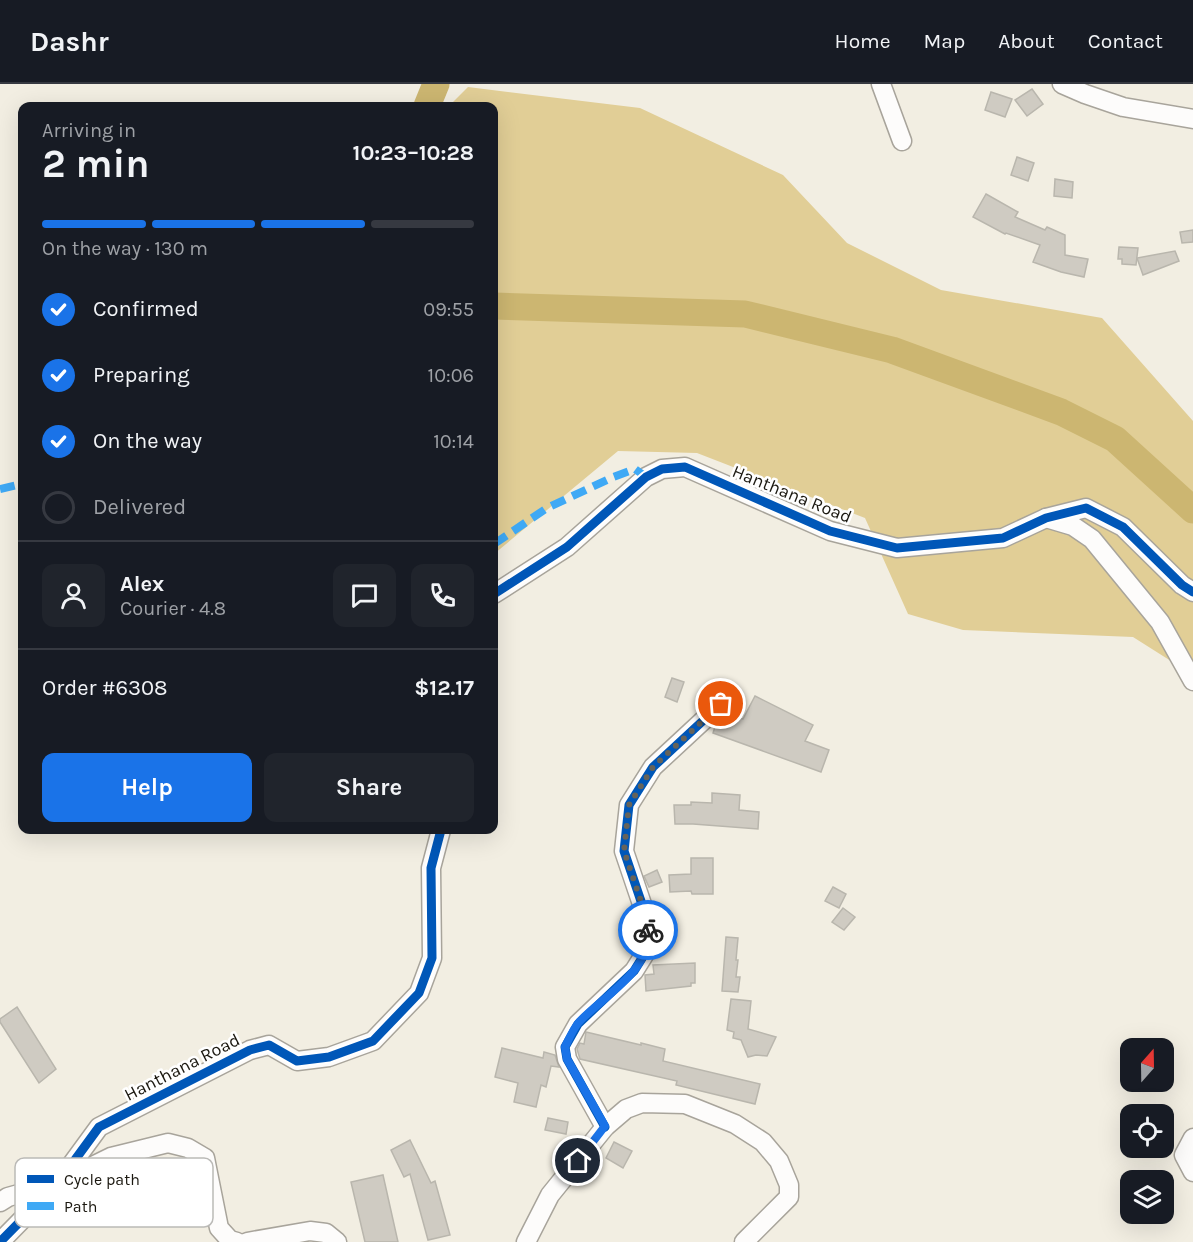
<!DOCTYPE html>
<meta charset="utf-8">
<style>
body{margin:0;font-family:Karla,sans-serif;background:#20242c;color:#f1f3f6;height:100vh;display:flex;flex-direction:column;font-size:22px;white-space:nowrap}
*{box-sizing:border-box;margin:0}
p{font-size:20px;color:#9ea1a6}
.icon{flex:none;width:33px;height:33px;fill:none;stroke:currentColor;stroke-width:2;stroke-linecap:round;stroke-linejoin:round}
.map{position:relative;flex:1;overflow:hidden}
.side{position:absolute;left:18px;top:18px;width:480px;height:732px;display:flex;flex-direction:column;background:#171b24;border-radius:12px;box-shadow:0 6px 24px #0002}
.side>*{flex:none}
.needle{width:39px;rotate:20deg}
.buttons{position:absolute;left:1120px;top:954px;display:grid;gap:12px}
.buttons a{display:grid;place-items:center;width:54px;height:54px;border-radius:12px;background:#171b24;box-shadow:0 6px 24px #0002;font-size:30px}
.pin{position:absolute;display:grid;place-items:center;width:51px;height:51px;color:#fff;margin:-26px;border:3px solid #fff;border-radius:50%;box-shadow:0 2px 6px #0007}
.courier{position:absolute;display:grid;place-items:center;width:60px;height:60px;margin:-30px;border:4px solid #1a73e8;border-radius:50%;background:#fff;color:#222;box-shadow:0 2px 8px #0007}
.head em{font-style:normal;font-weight:700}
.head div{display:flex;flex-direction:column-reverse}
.head{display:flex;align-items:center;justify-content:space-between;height:102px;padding:0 24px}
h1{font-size:39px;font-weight:700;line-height:45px}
.bar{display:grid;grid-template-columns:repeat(4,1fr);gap:9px 6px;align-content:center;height:72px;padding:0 24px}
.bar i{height:8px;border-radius:4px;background:#363941}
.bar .active{background:#1a73e8}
.bar p{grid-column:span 4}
.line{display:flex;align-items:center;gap:15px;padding:0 24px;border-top:2px solid #363941}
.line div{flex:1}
.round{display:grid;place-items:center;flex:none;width:63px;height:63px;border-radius:12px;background:#20242c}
ol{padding:0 24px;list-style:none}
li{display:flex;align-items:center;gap:18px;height:66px}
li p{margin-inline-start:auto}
li .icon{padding:6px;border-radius:50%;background:#1a73e8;color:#fff;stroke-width:4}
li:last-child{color:#9ea1a6}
li i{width:33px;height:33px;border:3px solid #363941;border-radius:50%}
.cta{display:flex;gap:12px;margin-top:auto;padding:12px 24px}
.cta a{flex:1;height:69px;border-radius:12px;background:#1a73e8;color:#fff;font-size:24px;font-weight:700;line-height:69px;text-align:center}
.cta a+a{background:#20242c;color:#f1f3f6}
header{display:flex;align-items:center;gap:36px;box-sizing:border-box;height:84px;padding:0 30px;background:#171b24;border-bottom:2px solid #363941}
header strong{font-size:28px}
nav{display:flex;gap:33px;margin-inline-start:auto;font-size:21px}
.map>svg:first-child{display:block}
.forest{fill:#e1ce96}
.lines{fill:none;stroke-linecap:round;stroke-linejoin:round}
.river{stroke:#ccb671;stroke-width:27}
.building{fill:#cfcbc2;stroke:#b9b6ad;stroke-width:1.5}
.minor-casing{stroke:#a8a49b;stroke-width:21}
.minor{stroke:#fdfcfb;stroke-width:18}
.quiet{stroke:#3fa9f5;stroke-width:8;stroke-dasharray:15 8;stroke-linecap:butt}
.cycleway-casing{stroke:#fff;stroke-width:13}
.cycleway{stroke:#0057b8;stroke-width:9}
.done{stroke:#66635a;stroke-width:6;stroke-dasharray:0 10.8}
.route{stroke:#1a73e8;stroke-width:8}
.labels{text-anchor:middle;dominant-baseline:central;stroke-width:5;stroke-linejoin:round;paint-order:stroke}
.street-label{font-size:18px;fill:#1b1810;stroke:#fff}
.key{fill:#fff;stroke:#bbbab7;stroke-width:1.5}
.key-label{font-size:16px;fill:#1b1810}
</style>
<header>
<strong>Dashr</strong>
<nav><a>Home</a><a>Map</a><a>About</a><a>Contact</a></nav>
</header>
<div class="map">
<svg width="1193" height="1158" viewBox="0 0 1193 1158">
<rect width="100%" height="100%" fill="#f2eee2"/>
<polygon class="forest" points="468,3 640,24 783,91 847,159 941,206 1102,234 1193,337 1193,591 1133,553 963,546 908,530 865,434 697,369 618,367 494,470 494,22 449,22"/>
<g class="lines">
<g class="river">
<polyline points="427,22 436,0"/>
<polyline points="494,222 745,230 892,266 1061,328 1115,355 1193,426"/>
</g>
</g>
<g class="building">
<polygon points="1032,5 1043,20 1027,32 1015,16"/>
<polygon points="991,8 1012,15 1005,33 985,26"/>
<polygon points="1017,73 1034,79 1028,97 1011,91"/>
<polygon points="1055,95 1073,98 1072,114 1054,112"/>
<polygon points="986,110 1018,128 1015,133 1045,146 1047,143 1065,151 1065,171 1088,175 1084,193 1061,188 1033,178 1040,161 1006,149 1005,150 973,133"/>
<polygon points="1193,146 1193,158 1182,159 1180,148"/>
<polygon points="1119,163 1138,164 1136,181 1122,180 1122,175 1118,175"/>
<polygon points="1175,167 1179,177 1143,191 1137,174"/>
<polygon points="672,594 684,598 677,618 665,613"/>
<polygon points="755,612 813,641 805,657 829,666 821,688 713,649 716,640 728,629 743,635"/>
<polygon points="712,709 740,711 739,726 759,728 758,745 693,740 675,740 674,721 691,721 691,718 712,719"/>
<polygon points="691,774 713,774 713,810 692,810 691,807 670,808 669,791 691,790"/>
<polygon points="657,786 662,798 649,803 644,792"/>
<polygon points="833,803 846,810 839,824 825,817"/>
<polygon points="843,824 855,833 844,846 832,838"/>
<polygon points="726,853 738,854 736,876 738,876 736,893 740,893 738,908 722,907"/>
<polygon points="695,879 695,899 691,899 691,902 646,907 645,891 654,890 653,881"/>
<polygon points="731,915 751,917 748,945 776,953 767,972 756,971 748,973 741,956 733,954 734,948 727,946"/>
<polygon points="17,923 56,985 39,999 0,938 0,935"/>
<polygon points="586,948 641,961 641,959 665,965 663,977 760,1000 755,1020 676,1001 677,997 580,975 577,965 580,959 584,960"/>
<polygon points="502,964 543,974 544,968 555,971 559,983 551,982 546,1003 541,1001 536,1023 514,1018 518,999 495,993"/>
<polygon points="548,1034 568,1038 566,1050 545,1046"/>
<polygon points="410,1056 431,1099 435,1097 450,1151 428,1156 410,1090 404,1093 391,1066"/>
<polygon points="614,1058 632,1067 623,1084 606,1074"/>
<polygon points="383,1091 398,1158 365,1158 351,1098"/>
</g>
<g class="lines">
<defs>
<g id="minor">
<polyline points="881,0 902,57"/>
<polyline points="1062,0 1085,10 1123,23 1193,35"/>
<polyline points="1046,434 1073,442 1092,455 1160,538 1193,597"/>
<polyline points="494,510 567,463 646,393 662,385 685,383 830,447 897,464 1003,454 1046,434 1086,424 1123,443 1182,501 1193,508"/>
<polyline points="605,1043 567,975 565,963 578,940 634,887 644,871 649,854 646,832 624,767 629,721 653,683 721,620"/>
<polyline points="1193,1054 1184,1071 1193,1088"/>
<polyline points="0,1118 8,1113 58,1099 111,1073 168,1059 188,1064 205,1074 219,1144 230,1156 237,1158"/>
<polyline points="0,1158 58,1099 99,1043 250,966 269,961 297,977 329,973 373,957 419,909 432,874 431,784 441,746"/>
<polyline points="247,1158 310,1147 326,1149 337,1158"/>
<polyline points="526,1158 550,1111 605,1043 626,1025 642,1019 685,1020 735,1040 763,1058 779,1077 789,1101 789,1113 744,1158"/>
</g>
</defs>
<use href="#minor" class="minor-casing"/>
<use href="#minor" class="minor"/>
<g class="quiet">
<polyline points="0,405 22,400"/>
<polyline points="494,460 547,424 611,394 635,385 646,393"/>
</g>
<defs>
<g id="cycleway">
<polyline points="494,510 567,463 646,393 662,385 685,383 830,447 897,464 1003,454 1046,434 1086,424 1123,443 1182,501 1193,508"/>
<polyline points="605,1043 567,975 565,963 578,940 634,887 644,871 649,854 646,832 624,767 629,721 653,683 721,620"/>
<polyline points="0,1158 58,1099 99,1043 250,966 269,961 297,977 329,973 373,957 419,909 432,874 431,784 441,746"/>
</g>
</defs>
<use href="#cycleway" class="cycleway-casing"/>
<use href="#cycleway" class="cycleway"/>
</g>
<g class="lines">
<polyline class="done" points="648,846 646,832 624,767 629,721 653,683 721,620"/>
<path class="route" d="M578,1077L605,1042L567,975L565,963C569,955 573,945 579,938C603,912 652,887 648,846"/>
</g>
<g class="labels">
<g class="street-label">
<text transform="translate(792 410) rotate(22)">Hanthana Road</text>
<text transform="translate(182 983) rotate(-27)">Hanthana Road</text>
</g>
</g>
<rect x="15" y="1074" width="198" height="69" rx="9" class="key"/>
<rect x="27" y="1091" width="27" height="8" fill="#0057b8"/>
<rect x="27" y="1118" width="27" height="8" fill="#3fa9f5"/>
<g class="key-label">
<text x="64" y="1101">Cycle path</text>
<text x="64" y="1128">Path</text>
</g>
</svg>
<div class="buttons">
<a><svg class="needle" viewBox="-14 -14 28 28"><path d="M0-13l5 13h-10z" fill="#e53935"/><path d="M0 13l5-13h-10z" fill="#9ea1a6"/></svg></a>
<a><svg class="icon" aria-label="locate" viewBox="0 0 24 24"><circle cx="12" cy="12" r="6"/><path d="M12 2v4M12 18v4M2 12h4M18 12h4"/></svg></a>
<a><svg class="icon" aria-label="layers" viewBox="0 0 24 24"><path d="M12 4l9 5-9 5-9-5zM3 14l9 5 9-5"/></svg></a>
</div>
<div class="pin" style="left:721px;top:620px;background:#ea580c"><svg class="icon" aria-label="bag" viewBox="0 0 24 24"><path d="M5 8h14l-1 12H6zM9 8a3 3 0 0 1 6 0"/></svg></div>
<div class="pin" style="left:578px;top:1077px;background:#1f2937"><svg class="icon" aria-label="home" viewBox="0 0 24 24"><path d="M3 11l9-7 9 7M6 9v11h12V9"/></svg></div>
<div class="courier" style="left:648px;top:846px"><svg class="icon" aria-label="bike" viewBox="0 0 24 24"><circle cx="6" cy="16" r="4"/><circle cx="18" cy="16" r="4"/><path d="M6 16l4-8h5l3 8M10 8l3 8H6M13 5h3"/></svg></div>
<section class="side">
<div class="head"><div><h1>2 min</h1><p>Arriving in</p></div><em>10:23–10:28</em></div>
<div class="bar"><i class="active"></i><i class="active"></i><i class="active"></i><i></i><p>On the way · 130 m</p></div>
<ol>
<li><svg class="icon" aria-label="check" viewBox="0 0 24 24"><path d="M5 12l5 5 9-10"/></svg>Confirmed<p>09:55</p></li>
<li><svg class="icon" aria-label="check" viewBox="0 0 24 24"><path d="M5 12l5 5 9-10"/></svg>Preparing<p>10:06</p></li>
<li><svg class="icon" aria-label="check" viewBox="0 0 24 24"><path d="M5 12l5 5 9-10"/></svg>On the way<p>10:14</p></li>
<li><i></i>Delivered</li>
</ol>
<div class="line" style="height:108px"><a class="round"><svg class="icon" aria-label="person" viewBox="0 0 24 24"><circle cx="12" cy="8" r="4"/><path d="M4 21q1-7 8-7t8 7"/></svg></a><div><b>Alex</b><p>Courier · 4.8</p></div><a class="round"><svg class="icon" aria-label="chat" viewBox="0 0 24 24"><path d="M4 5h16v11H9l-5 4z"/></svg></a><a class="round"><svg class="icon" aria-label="phone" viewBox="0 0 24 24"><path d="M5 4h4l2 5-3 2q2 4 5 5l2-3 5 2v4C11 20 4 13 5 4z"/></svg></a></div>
<div class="line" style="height:78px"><div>Order #6308</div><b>$12.17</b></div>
<div class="cta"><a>Help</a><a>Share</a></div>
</section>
</div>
